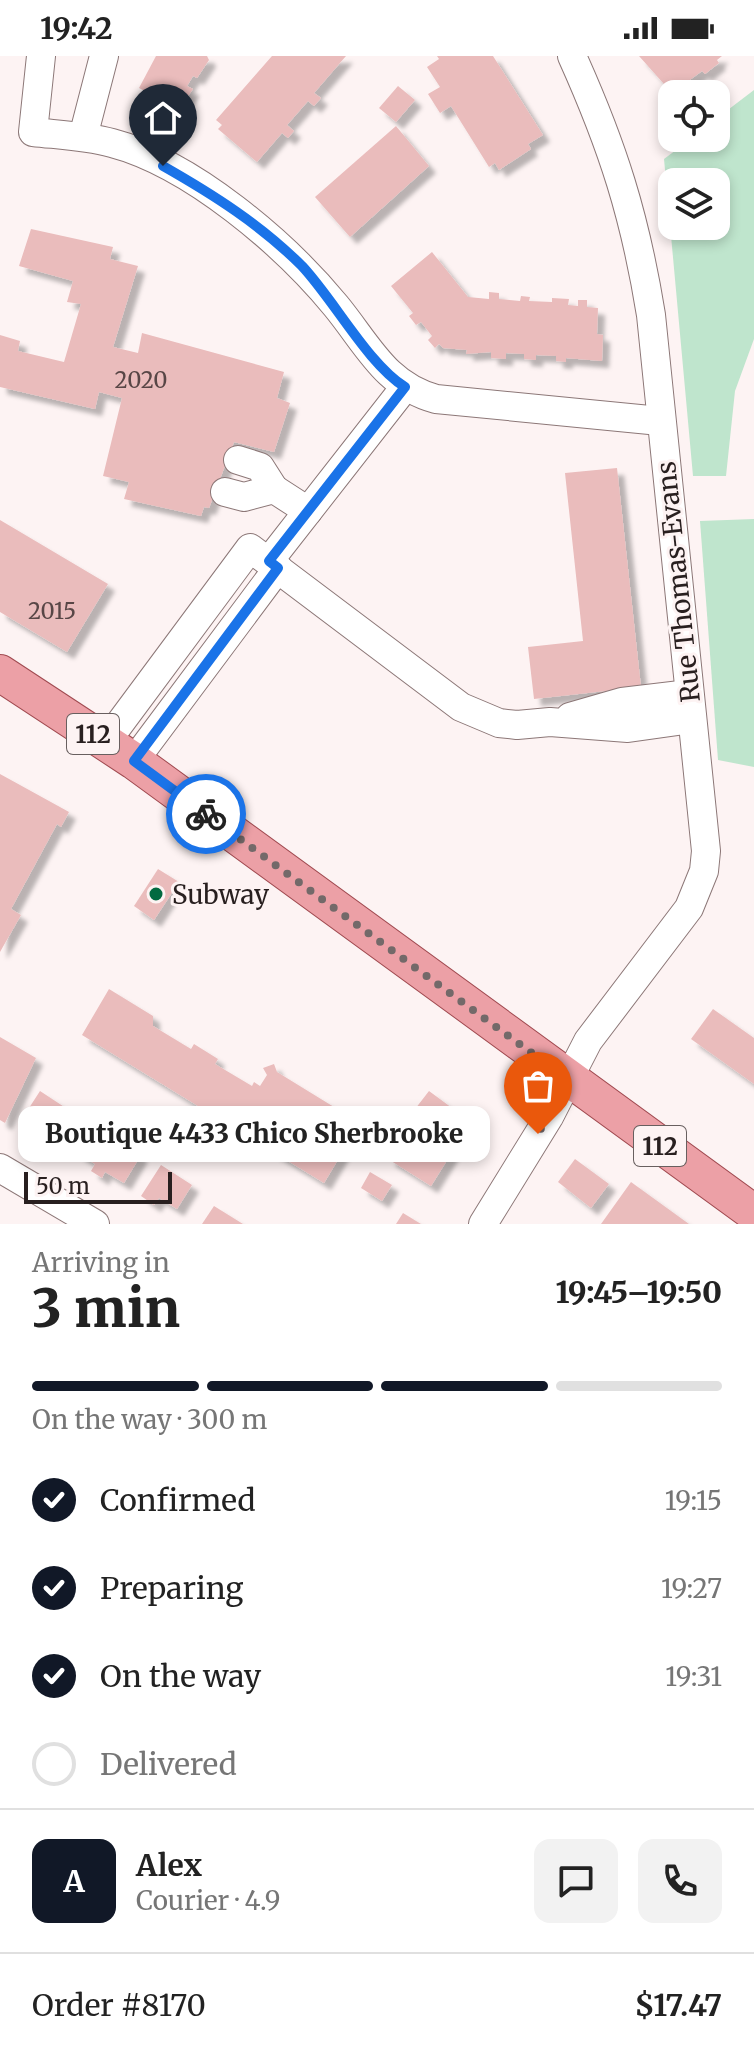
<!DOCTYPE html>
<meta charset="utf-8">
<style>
body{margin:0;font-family:Merriweather,serif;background:#f2f2f2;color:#222;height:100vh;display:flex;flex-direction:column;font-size:30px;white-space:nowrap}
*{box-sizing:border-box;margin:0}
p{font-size:26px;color:#767676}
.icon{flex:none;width:44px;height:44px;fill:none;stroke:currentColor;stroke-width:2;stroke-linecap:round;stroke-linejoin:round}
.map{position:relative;height:1168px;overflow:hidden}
.sheet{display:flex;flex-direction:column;background:#fff;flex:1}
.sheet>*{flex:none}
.buttons{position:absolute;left:658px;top:24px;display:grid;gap:16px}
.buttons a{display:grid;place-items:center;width:72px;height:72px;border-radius:16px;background:#fff;box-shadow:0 4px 12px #0003;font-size:40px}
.scale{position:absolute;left:24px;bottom:20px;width:148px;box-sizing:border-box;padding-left:8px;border:4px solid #281f1f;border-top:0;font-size:22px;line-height:28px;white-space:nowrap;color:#281f1f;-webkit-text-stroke:6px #fdf3f3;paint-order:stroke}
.pin{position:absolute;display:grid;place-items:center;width:68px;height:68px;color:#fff;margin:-82px -34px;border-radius:50% 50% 50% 0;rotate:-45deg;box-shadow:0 0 8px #0007}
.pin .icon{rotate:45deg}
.courier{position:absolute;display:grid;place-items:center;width:80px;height:80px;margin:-40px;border:6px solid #1a73e8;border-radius:50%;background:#fff;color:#222;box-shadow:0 2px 10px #0007}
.bubble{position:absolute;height:56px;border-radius:16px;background:#fff;box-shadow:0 4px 12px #0003;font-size:26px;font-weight:800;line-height:56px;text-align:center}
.head em{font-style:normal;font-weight:800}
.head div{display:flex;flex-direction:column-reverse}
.head{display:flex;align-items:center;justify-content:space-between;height:136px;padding:0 32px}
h1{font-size:52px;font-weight:800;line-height:60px}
.bar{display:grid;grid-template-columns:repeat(4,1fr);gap:12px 8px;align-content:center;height:96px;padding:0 32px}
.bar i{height:10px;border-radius:6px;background:#e0e0e0}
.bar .on{background:#111827}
.bar p{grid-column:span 4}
.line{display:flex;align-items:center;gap:20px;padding:0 32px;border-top:2px solid #e0e0e0}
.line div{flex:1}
.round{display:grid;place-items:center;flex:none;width:84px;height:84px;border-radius:16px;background:#f2f2f2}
ol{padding:0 32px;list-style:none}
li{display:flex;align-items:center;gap:24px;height:88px}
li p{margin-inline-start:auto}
li .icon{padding:8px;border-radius:50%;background:#111827;color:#fff;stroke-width:4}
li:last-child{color:#767676}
li i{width:44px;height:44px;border:4px solid #e0e0e0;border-radius:50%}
.status{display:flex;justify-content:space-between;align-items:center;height:56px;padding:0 40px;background:#fff;direction:ltr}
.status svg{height:22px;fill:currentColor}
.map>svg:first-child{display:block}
.green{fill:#bfe5cd;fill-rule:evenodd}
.building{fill:#eabcbc;filter:url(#shadow)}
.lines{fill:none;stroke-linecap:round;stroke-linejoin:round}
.minor-casing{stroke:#8c7777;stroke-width:30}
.major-casing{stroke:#a04a50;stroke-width:38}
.minor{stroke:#fff;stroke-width:28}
.major{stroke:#eca0a6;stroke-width:36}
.done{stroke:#736969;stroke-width:8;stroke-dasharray:0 14.4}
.route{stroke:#1a73e8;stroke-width:10}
.poi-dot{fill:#026a40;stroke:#fdf3f3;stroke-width:3}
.labels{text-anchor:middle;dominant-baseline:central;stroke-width:6;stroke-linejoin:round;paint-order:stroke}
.number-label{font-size:22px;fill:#584646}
.shield{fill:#fdf3f3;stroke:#685f5f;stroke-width:2}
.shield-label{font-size:24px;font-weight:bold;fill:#281f1f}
.street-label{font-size:26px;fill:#281f1f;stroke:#fdf3f3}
.poi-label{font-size:26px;fill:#281f1f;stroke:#fdf3f3;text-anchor:start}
</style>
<div class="status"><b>19:42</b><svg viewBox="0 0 49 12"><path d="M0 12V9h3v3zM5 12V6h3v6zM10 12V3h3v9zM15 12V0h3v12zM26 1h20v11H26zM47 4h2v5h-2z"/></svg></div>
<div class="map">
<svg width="754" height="1168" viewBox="0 0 754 1168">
<defs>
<filter id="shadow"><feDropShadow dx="7" dy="7" stdDeviation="2" flood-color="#0004"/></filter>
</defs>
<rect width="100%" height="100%" fill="#fdf3f3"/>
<g class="green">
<path d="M754,34V283L735,335L726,420H693L664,103L692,82H716V63ZM716,126V170H672V126Z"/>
<polygon points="754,463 754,711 718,704 700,465"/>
</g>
<g class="building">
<polygon points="156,0 207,0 209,4 197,22 193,20 187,30 193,33 179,53 139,32"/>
<polygon points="272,0 346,0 314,37 321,42 314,50 308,45 287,69 294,75 288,82 282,77 257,106 218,73 222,69 216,64"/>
<polygon points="437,0 493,0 543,79 528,88 531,93 499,114 495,107 489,111 451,50 440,57 428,38 440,31 427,11 439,3"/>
<polygon points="639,0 722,0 717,4 719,7 705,18 702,15 672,37"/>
<polygon points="398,30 415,44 396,66 379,52"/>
<polygon points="396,70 429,110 350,181 315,141"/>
<polygon points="31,173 113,191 110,203 138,210 113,291 138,297 142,277 284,316 277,342 290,347 274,396 234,386 209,452 204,451 201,460 124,443 129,426 103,420 122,342 99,336 95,353 0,331 0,279 20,285 18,295 64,306 81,248 67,246 73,225 19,210"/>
<polygon points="432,196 468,241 489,243 489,236 499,237 499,243 520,245 521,240 530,241 529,245 552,246 552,242 569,243 568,249 578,250 578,244 587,244 587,251 598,252 597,278 603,279 602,305 566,302 566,306 556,305 556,300 536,299 536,304 524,303 524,298 506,297 506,303 491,302 491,296 466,298 467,294 443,292 439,288 435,292 428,284 432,280 421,266 416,269 409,260 413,257 391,230"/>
<polygon points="617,412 641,631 534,643 528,591 583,585 565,417"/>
<polygon points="0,464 108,528 67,596 0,556"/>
<polygon points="0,718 69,756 61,771 57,768 11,853 21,859 0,896"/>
<polygon points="158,813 179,826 154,864 134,850"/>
<polygon points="109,933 153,960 153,970 191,993 194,988 218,1003 215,1008 252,1030 254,1026 260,1030 267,1019 263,1012 274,1008 277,1016 360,1067 324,1127 82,979"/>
<polygon points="713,953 754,982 754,1028 691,983"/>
<polygon points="0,981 36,1002 5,1067 0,1064"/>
<polygon points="40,1035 81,1062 66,1086 44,1072 40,1078 20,1066"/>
<polygon points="429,1035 471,1066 431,1130 388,1103 410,1070 405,1066"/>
<polygon points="93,1070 141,1099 124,1127 105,1116 102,1122 91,1115 95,1108 77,1097"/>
<polygon points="575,1103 609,1128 591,1152 558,1126"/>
<polygon points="161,1109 192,1129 177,1153 159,1142 154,1149 141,1140"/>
<polygon points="370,1116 392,1129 382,1145 361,1132"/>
<polygon points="631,1126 689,1168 601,1168"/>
<polygon points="214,1150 243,1168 202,1168"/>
<polygon points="403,1157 421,1168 396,1168"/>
</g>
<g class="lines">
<defs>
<g id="minor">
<path d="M41,0L33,76C60,79 86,80 112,87C192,108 285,188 336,250C368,289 385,329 436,343L660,365"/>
<polyline points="83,81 104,0"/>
<polyline points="238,404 260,411 274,433"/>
<polyline points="225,436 244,441 274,433 308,455"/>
<polyline points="269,505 405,331"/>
<polyline points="570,661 622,646 689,638"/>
<polyline points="106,686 250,492 461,651 499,667 517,669 550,666 628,672 692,663"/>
<polyline points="134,705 278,512"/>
<polyline points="0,1112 95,1168"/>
<path d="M483,1168L549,1061L588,985L689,852L704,815L706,795L651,259C635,160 613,91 572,0"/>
</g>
<polyline id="major" points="0,617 134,705 754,1157"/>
</defs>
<use href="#minor" class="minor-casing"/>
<use href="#major" class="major-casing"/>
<use href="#minor" class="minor"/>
<use href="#major" class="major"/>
</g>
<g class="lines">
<polyline class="done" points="206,758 567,1023 538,1078"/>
<path class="route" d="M163,110C214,139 261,169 302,210C334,244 368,308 405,331L269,505L278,512L134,705L206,758"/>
</g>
<circle class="poi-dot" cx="156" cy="838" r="8"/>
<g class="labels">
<g class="number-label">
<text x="141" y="324">2020</text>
<text x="52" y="555">2015</text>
</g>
<g class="shield">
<rect x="67" y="658" width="52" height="40" rx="6"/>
<rect x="634" y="1070" width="52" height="40" rx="6"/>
</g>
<g class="shield-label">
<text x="93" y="678">112</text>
<text x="660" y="1090">112</text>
</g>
<g class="street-label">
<text transform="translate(678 526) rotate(-96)">Rue Thomas-Evans</text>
</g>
<g class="poi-label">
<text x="172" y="838">Subway</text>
</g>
</g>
</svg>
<div class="buttons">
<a><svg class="icon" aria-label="locate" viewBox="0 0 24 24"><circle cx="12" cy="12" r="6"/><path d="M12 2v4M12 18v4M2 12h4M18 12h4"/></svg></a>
<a><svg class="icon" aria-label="layers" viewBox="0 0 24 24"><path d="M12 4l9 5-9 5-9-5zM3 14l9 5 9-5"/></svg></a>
</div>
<div class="scale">50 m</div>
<div class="pin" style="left:538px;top:1078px;background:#ea580c"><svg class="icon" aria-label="bag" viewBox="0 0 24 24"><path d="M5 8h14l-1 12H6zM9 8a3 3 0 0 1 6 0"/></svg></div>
<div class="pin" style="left:163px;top:110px;background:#1f2937"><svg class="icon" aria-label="home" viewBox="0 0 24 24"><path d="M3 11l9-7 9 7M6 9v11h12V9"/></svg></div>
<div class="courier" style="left:206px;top:758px"><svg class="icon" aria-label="bike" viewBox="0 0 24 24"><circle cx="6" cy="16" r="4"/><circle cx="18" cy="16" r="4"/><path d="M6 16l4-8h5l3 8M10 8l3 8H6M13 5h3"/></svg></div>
<div class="bubble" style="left:18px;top:1050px;width:472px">Boutique 4433 Chico Sherbrooke</div>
</div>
<section class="sheet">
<div class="head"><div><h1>3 min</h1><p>Arriving in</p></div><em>19:45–19:50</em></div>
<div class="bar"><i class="on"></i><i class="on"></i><i class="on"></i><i></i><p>On the way · 300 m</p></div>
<ol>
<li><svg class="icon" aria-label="check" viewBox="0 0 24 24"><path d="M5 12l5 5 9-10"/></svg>Confirmed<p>19:15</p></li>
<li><svg class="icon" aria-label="check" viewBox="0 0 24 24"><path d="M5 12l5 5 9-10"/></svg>Preparing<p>19:27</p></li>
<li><svg class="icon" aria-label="check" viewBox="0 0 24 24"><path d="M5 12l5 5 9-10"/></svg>On the way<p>19:31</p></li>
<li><i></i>Delivered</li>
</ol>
<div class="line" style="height:144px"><b class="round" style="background:#111827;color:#fff">A</b><div><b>Alex</b><p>Courier · 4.9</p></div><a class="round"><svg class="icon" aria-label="chat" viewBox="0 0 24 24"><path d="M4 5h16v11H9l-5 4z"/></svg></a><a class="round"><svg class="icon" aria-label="phone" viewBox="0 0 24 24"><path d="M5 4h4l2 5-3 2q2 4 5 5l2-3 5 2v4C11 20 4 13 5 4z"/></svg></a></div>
<div class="line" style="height:104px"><div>Order #8170</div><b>$17.47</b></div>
</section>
